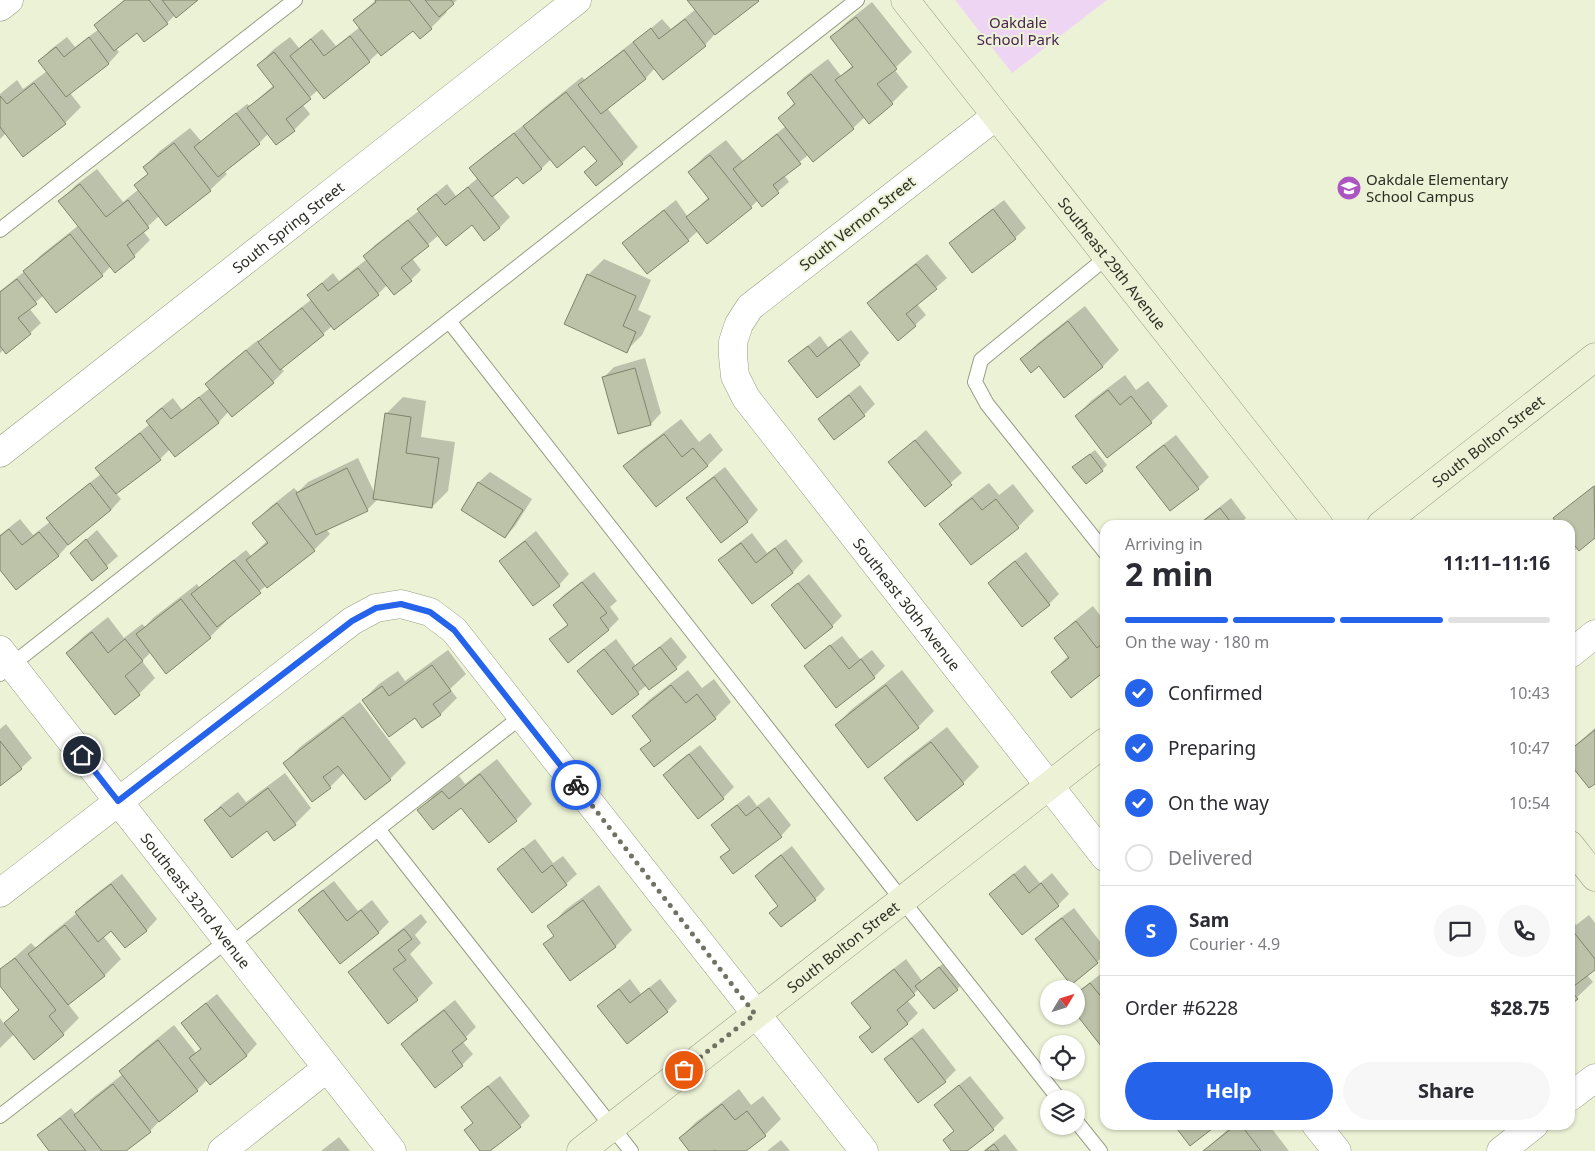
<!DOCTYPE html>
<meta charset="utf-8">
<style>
body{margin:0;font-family:"Noto Sans",sans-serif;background:#f7f7f7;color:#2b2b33;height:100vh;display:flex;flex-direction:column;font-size:19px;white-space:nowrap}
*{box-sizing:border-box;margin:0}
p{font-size:16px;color:#7c7c81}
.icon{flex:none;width:28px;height:28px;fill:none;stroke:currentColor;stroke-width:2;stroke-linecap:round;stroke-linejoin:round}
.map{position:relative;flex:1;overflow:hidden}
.side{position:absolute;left:1100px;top:520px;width:475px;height:610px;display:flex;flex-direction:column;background:#fff;border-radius:15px;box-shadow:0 1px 4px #0004}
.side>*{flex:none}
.needle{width:32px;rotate:52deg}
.fabs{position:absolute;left:1040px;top:980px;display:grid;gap:10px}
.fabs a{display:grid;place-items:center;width:45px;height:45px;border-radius:50%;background:#fff;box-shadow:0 1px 4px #0004;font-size:25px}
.pin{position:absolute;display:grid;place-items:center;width:42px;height:42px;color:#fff;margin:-21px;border:2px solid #fff;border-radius:50%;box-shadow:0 1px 5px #0007}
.courier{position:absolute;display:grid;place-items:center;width:50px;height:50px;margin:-25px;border:4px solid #2563eb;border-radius:50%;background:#fff;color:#222;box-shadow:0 1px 6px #0007}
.headline em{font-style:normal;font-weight:700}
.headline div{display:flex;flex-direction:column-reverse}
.headline{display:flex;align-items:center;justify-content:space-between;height:85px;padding:0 25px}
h1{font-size:32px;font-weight:700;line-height:38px}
.bar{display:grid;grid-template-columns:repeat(4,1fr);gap:8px 5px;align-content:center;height:60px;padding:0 25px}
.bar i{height:6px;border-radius:4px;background:#e1e1e2}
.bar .current{background:#2563eb}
.bar p{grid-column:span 4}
.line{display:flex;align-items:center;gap:12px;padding:0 25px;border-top:1px solid #e1e1e2}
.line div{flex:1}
.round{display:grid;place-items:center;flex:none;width:52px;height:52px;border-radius:26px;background:#f7f7f7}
ol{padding:0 25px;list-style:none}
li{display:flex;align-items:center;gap:15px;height:55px}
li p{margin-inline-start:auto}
li .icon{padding:5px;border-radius:50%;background:#2563eb;color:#fff;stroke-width:4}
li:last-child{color:#7c7c81}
li i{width:28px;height:28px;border:2px solid #e1e1e2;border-radius:50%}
.action{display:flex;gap:10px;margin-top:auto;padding:10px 25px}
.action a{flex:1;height:58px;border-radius:30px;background:#2563eb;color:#fff;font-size:20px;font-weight:700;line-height:58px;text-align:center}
.action a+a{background:#f7f7f7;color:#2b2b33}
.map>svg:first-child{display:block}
.green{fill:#eed5f4}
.shadow{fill:#0003}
.building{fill:#bcc3a8;stroke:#7f846b}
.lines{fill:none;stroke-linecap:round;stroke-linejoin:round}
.lane-casing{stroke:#989e84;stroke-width:16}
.street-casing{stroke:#989e84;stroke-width:29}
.secondary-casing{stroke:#989e84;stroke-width:29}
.lane{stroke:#fff;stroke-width:14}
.street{stroke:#fff;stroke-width:28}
.secondary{stroke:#edf2d6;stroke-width:28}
.done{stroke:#6f7362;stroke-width:5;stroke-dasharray:0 9}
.route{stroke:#2563eb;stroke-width:6}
.labels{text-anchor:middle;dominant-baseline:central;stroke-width:4;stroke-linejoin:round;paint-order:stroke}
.park-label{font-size:15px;fill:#4a2353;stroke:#ecf2d6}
.poi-label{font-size:15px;fill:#2b2e23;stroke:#ecf2d6;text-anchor:start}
.street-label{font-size:15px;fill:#2b2e23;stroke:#ecf2d6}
</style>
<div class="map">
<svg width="1595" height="1151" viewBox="0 0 1595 1151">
<rect width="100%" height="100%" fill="#ecf2d6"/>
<polygon class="green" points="955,0 1107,0 1012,73"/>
<g class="shadow">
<polygon points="124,0 196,0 175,15 167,23 137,31 116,48 119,52 109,63 70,93 81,107 65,123 6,133 0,139 0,94 17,80 23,89 47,71 40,61 50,50 67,37 75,47 99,29 95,25"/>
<polygon points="376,0 457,0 445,10 447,12 431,28 414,29 379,52 369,61 318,90 302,104 310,114 294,130 277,143 269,133 259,143 224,171 227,174 210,190 166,225 159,216 143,231 150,240 134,256 115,271 111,266 102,275 44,295 29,308 41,323 30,333 4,349 0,353 0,291 25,271 41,255 79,225 60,201 76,185 97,169 123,202 139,189 136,185 149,173 144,167 160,151 190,128 201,141 247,104 250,106 274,85 258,65 274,49 290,37 299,48 322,29 336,46 360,27 354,20"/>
<polygon points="689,0 758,0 715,34 705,45 655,68 646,78 607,108 638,147 622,163 596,184 598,160 585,144 551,159 541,169 517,175 492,195 510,217 499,228 472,224 439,235 412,258 421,270 411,280 387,285 378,294 334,328 332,326 323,334 281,368 284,371 273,382 229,411 219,422 175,456 170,449 160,459 116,493 121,499 111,510 67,543 68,545 58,556 0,568 0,535 20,519 33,535 51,521 48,518 59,507 101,474 97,468 108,458 150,424 148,421 158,410 173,398 182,410 210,388 207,384 217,373 258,340 260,342 270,332 312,299 308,295 319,285 333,273 339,281 367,259 365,256 375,245 420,210 419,209 429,199 447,184 456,196 478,178 471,168 481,158 525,124 526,125 541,110 582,77 585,80 635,40 636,41 662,19 671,29 696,9"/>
<polygon points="872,2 912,52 894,69 908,87 892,103 865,117 853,128 808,155 784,175 789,182 762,205 758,200 751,207 698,231 688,240 624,243 634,233 676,200 688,217 709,197 689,172 705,156 726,140 743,161 786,126 780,118 795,102 788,93 804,77 828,59 841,76 853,65 831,38 847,22"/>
<polygon points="1004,200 1026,228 1015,238 973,272 951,244 961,233"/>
<polygon points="927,254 947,278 917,304 926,315 915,325 869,303 879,292"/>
<polygon points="604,259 651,280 638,310 651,316 642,335 626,351 588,275"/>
<polygon points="1085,306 1119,350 1103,366 1064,396 1040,365 1022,359 1038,343"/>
<polygon points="851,330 869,353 859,364 790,361 801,351 820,336 828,347"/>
<polygon points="645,358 661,413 651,424 603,378 614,367"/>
<polygon points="1125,375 1136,390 1148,381 1168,406 1151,422 1108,456 1076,416 1092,400"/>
<polygon points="860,385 875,404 864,415 834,438 820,419 830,409"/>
<polygon points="403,397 426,401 421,437 455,442 448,491 432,507 378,499 367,510 326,529 330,534 314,550 267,585 225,619 226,621 210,637 151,652 142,661 155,678 139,694 67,653 83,637 108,617 124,638 142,624 145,627 153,618 197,584 199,587 246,550 251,556 267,541 254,523 270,507 294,488 298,492 308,482 358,458 375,494 387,413"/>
<polygon points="681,419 699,442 710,433 723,450 707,466 625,466 641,450"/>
<polygon points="926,430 962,473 925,505 901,452"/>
<polygon points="1176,435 1209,477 1198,488 1138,467 1148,456"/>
<polygon points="1095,450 1107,465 1102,470 1079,462"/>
<polygon points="725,467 758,510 748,521 721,541 688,498 698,488"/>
<polygon points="490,472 532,499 515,526 505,537 462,510 479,482"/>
<polygon points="989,483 999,495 1013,484 1034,511 1018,527 941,524 957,508"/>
<polygon points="1595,485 1595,537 1579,549 1570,538 1570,525 1560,525 1555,518 1566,508"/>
<polygon points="1231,498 1246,518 1239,525 1197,525"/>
<polygon points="97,530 118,556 92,579 71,553"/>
<polygon points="536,531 569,574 559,585 500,561 511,551"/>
<polygon points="752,533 767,553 786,539 803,561 793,572 752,602 720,560 731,549"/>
<polygon points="1570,542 1576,549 1570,555"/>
<polygon points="1026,552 1059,594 1049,604 989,583 1000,572"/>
<polygon points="594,572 617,601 610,607 619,619 609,629 568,661 551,640 569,623 554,605 565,594"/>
<polygon points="809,574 842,616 832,626 772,605 783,595"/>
<polygon points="1093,606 1105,622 1105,669 1052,672 1069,655 1056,639 1072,623"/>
<polygon points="842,636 860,659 872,650 885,666 874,677 837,706 805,666 816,656"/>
<polygon points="671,637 687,657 676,668 649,689 647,685 612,714 579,671 589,660 616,639 636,666"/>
<polygon points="448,650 466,674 450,689 457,698 441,714 423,727 415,717 363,700 379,684 398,671 405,681"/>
<polygon points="688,670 702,688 714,679 731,702 715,718 654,765 642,749 652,739 633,716 649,700"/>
<polygon points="902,670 934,711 918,727 836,725 852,709"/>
<polygon points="360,702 406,763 390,779 345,772 330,787 312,800 284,764 300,747"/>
<polygon points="6,724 32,758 21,768 0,785 0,729"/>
<polygon points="947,727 979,767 963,783 886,778 902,762"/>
<polygon points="1595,728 1595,782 1570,762 1570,750"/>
<polygon points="700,745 734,787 723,798 698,818 665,775 675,764"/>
<polygon points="497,759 532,804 516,820 461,806 419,810 435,794 459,776 465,784"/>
<polygon points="285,773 311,808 295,824 267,830 205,821 221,805 238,792 246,802"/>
<polygon points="749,795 757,806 769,797 791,825 781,836 722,857 730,849 712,826 723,815"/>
<polygon points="535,839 553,863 563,856 577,874 566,884 499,869 510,858"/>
<polygon points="792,846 825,889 815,899 771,913 779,905 756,876 767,865"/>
<polygon points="1025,865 1040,883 1052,873 1069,894 1058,905 1022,933 991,894 1002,883"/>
<polygon points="122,874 157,919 147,930 125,947 112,929 103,936 121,959 105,975 68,1004 79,1018 63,1034 34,1058 14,1034 0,1048 0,1018 4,1024 19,1009 0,984 0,970 31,943 36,948 46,938 77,913 76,912 87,901"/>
<polygon points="334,881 358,911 372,900 389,922 379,932 341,962 300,910 310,899"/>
<polygon points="599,885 632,930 616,946 570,979 545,945 555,935 549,927 565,910"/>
<polygon points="1074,908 1105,948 1105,954 1097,962 1037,939 1047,928"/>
<polygon points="421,914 427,922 415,935 421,943 410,954 433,983 417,999 350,973 366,957"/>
<polygon points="1589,915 1595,923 1595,968 1587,975 1593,982 1570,1004 1570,918 1576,925"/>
<polygon points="951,957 968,979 957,989 919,989 907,1000 918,1013 907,1024 861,1037 871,1026 853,1003 864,992 906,959 922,981"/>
<polygon points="1102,973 1105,977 1105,1041 1076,1012 1076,993"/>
<polygon points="630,979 641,994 660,979 677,1001 667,1011 598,1006 609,996"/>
<polygon points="217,994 257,1044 247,1055 210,1083 207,1080 197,1090 165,1115 150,1131 124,1151 51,1151 39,1135 50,1125 71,1108 76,1114 91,1099 123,1074 121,1071 137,1055 174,1025 196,1053 201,1048 182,1023 193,1013"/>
<polygon points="455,1000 476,1027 462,1041 473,1054 462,1065 435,1086 402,1044 413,1033"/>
<polygon points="923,1028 956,1070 945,1081 919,1102 886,1060 896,1049"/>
<polygon points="500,1076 530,1116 520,1126 488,1151 482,1151 465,1130 474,1122 463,1108 473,1097"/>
<polygon points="970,1076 1004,1118 993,1129 965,1151 953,1151 945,1140 955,1130 935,1105 946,1095"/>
<polygon points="739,1089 751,1105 763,1096 781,1119 765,1135 744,1151 717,1151 715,1148 711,1151 691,1151 680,1138 696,1122"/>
<polygon points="1233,1125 1269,1125 1289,1151 1203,1151"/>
<polygon points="1005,1134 1018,1151 983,1151"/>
<polygon points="339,1137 350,1151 321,1151"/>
<polygon points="781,1140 790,1151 767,1151"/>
</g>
<g class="building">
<polygon points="125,0 149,0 168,24 144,42 137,33 114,51 94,25"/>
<polygon points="162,0 198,0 176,18"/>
<polygon points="375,0 409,0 432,29 420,39 413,31 381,56 353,20 376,2"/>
<polygon points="425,0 451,0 454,4 439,17"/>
<polygon points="687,0 758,0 759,1 715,35"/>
<polygon points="856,17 897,69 877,84 893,104 869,124 835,80 853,67 830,37"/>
<polygon points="685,19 706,46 663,80 633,42 651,28 659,39"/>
<polygon points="350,36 370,62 324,99 290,56 311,39 324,56"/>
<polygon points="89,37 109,64 66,97 38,61 56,47 64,57"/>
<polygon points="624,50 646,79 601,114 578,85"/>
<polygon points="274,52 311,99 286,119 295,131 276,145 247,108 274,87 257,65"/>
<polygon points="811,74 854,129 813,162 778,118 795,104 787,93"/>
<polygon points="34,83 66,124 23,157 0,127 0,96 7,104"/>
<polygon points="566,92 623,164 596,186 584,172 597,161 584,146 557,168 523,126"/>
<polygon points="236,113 260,144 218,177 194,147"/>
<polygon points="514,133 542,169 523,184 517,177 492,197 469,168"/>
<polygon points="777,134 801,164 773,185 779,193 762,207 733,169"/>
<polygon points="174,143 211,191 166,226 134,185 148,174 143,167"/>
<polygon points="710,155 752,208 707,244 686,217 709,199 688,172"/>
<polygon points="80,184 106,217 128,200 149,228 127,245 135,257 115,273 58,201"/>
<polygon points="468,187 500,228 484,241 472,225 446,246 417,209 436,194 445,205"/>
<polygon points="993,209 1016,239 972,273 949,243"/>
<polygon points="664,210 689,241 647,274 622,243"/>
<polygon points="408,220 429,246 401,268 412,281 394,295 363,256"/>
<polygon points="70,234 103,276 56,313 23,271"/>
<polygon points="916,264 937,289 906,314 916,326 898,341 867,303"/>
<polygon points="358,268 379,295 334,330 307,295 322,283 328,291"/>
<polygon points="587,274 636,296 623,326 636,332 627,353 564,324"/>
<polygon points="17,279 37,304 18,318 31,334 6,354 0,346 0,292"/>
<polygon points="302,308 324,335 280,370 258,342"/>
<polygon points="1068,321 1103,367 1064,398 1039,366 1031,373 1020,359"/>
<polygon points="840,339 860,365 817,398 788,361 808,346 817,357"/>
<polygon points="246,350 274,383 232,417 205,384"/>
<polygon points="635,368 651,425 618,434 602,377"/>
<polygon points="1108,390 1120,405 1131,396 1152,423 1107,458 1075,416"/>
<polygon points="849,395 865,416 834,440 818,419"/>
<polygon points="199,397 219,423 175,457 146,421 162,408 171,419"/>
<polygon points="385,413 411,417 406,453 439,458 432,508 373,499"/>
<polygon points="140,433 161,460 116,494 95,468"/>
<polygon points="664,434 682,457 693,448 708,466 656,507 623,466"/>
<polygon points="915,440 952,485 925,507 888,462"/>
<polygon points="1164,445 1199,489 1170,511 1136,467"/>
<polygon points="1090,454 1103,471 1086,484 1072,467"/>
<polygon points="347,468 368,511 316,535 296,493"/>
<polygon points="714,477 748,522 721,543 686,498"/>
<polygon points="478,482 523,510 505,538 461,510"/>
<polygon points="90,483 111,510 68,545 46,518"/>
<polygon points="1594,486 1595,538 1579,551 1570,540 1570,525 1558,525 1553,518"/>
<polygon points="972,498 982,510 996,499 1019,528 971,565 939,524"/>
<polygon points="277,503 315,551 267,588 246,560 268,543 252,523"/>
<polygon points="1220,508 1233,525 1198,525"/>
<polygon points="9,529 22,545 39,532 59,556 16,590 0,570 0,536"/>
<polygon points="86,539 108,568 92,581 70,553"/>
<polygon points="525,541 560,586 533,606 499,561"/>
<polygon points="741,543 756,563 775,548 793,573 752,604 718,560"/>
<polygon points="234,560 261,593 217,627 191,594"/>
<polygon points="1015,561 1050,605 1022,627 988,583"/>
<polygon points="582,582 607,613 600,618 609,630 568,663 549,639 568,625 553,605"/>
<polygon points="798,583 833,627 805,649 771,605"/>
<polygon points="181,599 211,638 166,674 136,634"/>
<polygon points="1076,621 1097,648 1105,641 1105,671 1071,698 1051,672 1069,658 1054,638"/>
<polygon points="92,632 108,653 125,639 143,661 125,676 140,695 115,715 66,653"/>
<polygon points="830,645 849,669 861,659 875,678 836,708 804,666"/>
<polygon points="660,647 677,669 649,690 632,668"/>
<polygon points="604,649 639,694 612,715 577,671"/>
<polygon points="432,665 451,691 433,704 441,715 422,728 415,718 389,737 362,700 382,686 389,696"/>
<polygon points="671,685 686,703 697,694 716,719 654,767 640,749 651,741 632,716"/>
<polygon points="886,685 919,728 868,768 835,725"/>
<polygon points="343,717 391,780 365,800 338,766 323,777 331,788 312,802 283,763"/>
<polygon points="1595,730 1595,784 1589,788 1570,764 1570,750"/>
<polygon points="0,741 22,769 0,786"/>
<polygon points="931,742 964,784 917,821 884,778"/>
<polygon points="689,754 724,799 698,819 663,775"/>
<polygon points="480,774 517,821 489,843 461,808 433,830 417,810 442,791 449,799"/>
<polygon points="268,788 296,825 274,841 267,831 232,858 204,820 221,807 230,817"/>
<polygon points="737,805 746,816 758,807 782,837 733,874 720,857 730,850 711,825"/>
<polygon points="523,848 542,873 552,865 567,885 532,913 497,869"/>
<polygon points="781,855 816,900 781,927 769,913 778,906 755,876"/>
<polygon points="1014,874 1029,893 1041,883 1059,906 1022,935 989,894"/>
<polygon points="111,884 147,931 125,948 111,931 98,942 75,912"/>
<polygon points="323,890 347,921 361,910 379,933 340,964 298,910"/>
<polygon points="583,900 616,947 570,981 543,944 554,936 547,926"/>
<polygon points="1062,918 1098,963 1071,985 1035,939"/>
<polygon points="65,925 105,976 68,1005 28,954"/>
<polygon points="404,929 412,939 398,950 406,960 393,969 418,1000 388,1024 348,972"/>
<polygon points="1572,930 1595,959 1595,970 1570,989 1570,932"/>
<polygon points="15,958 56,1010 49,1016 64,1035 34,1060 4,1023 19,1010 0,986 0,969"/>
<polygon points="939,967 958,990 934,1009 915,986"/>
<polygon points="894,969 915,995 897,1010 908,1024 872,1053 859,1037 871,1028 851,1003"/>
<polygon points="1090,983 1103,999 1105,998 1105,1042 1101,1046 1076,1014 1076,994"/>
<polygon points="649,988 668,1012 627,1044 597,1006 619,989 630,1003"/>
<polygon points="1570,990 1578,999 1570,1005"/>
<polygon points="206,1003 247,1056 210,1085 189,1058 201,1049 181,1023"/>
<polygon points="444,1010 467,1039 452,1051 463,1066 435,1088 401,1044"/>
<polygon points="912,1038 946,1082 918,1103 884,1059"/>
<polygon points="158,1040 198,1091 159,1122 119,1071"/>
<polygon points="113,1084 151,1132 126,1151 102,1151 74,1115"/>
<polygon points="959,1085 994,1130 967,1151 951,1151 943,1140 954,1131 934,1105"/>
<polygon points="488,1086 521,1127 490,1151 480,1151 464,1130 473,1123 461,1107"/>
<polygon points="722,1104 735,1120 747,1111 766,1136 746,1151 716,1151 715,1150 713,1151 689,1151 679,1138"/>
<polygon points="60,1118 86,1151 49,1151 37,1135"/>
<polygon points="1174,1125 1217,1125 1190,1146"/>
<polygon points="1236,1125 1241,1125 1261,1151 1203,1151"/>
<polygon points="994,1144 999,1151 985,1151"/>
</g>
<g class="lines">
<defs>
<g id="lane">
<polyline points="0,230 295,0"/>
<polyline points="449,321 902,900 1059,1099"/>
<polyline points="1105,552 987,404 975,382 981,360 1107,257"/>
<polyline points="0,674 857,0"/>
<polyline points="378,829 522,716"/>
<polyline points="231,944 378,829 631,1151"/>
<polyline points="0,1116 228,940"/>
<polyline points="1076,1121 1100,1151"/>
</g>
<g id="street">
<polyline points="0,7 9,0"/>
<path id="s1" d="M996,116L750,307L739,324L733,342V356L735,376L746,398L1105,857"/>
<path id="s2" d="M0,453L577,0"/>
<path id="s3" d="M0,650L392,1151"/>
<polyline points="1570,654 1595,634"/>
<polyline points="0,893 352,621 376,608 401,604 430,612 454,630 864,1151"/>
<polyline points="1570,1097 1595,1078"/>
<polyline points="1316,1125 1337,1151"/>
<polyline points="222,1151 327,1068"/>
<polyline points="1501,1151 1534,1125"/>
</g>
<g id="secondary">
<path id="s4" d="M905,0L1319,525"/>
<path id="s5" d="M1381,525L1595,357"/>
<polyline points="1570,845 1595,877"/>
<path id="s6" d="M581,1151L1105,742"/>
</g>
</defs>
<use href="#lane" class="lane-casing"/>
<use href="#street" class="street-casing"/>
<use href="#secondary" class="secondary-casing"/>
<use href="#lane" class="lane"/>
<use href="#street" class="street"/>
<use href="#secondary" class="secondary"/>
</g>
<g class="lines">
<polyline class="done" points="576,785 755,1014 684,1070"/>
<polyline class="route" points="82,755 118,801 352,621 376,608 401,604 430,612 454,630 576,785"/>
</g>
<defs>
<symbol id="school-disc" viewBox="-11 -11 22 22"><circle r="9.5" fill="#ac54c1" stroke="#ecf2d6"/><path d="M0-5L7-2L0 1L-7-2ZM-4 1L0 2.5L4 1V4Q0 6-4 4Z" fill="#fff"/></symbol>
</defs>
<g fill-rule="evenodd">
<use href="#school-disc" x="1335" y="174" width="28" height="28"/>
</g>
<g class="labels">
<g class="park-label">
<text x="1018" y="22">Oakdale<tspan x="1018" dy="17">School Park</tspan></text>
</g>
<g class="poi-label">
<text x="1366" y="179">Oakdale Elementary<tspan x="1366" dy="17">School Campus</tspan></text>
</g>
<g class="street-label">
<text transform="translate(857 223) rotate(-38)">South Vernon Street</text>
<text stroke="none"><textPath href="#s2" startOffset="366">South Spring Street</textPath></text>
<text stroke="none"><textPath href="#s4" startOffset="335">Southeast 29th Avenue</textPath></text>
<text stroke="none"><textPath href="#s5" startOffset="136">South Bolton Street</textPath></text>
<text stroke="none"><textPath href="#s1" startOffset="671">Southeast 30th Avenue</textPath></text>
<text stroke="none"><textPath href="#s3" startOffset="318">Southeast 32nd Avenue</textPath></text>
<text stroke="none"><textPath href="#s6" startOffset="332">South Bolton Street</textPath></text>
</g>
</g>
</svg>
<div class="fabs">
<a><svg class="needle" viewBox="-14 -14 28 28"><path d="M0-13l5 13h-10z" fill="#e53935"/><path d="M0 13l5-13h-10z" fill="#7c7c81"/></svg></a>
<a><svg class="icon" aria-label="locate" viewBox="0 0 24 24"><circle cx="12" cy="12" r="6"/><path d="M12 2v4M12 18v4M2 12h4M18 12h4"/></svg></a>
<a><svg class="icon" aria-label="layers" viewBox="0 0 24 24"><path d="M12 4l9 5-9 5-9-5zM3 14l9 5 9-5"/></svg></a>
</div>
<div class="pin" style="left:684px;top:1070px;background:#ea580c"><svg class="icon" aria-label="bag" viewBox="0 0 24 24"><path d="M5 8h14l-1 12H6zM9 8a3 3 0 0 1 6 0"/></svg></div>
<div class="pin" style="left:82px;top:755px;background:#1f2937"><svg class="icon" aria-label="home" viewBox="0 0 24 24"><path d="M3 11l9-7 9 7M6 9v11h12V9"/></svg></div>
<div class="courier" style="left:576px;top:785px"><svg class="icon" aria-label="bike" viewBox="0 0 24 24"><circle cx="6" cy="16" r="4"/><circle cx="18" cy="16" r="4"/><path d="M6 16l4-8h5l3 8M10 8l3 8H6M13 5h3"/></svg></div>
<section class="side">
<div class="headline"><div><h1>2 min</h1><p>Arriving in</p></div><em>11:11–11:16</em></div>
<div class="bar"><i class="current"></i><i class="current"></i><i class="current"></i><i></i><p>On the way · 180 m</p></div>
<ol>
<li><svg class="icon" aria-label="check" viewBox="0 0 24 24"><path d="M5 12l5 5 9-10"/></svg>Confirmed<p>10:43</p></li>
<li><svg class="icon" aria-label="check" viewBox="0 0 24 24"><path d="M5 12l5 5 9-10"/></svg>Preparing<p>10:47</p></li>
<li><svg class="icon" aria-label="check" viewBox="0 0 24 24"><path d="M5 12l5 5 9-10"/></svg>On the way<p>10:54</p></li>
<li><i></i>Delivered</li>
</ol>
<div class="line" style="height:90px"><b class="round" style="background:#2563eb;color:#fff">S</b><div><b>Sam</b><p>Courier · 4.9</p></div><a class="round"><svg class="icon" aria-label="chat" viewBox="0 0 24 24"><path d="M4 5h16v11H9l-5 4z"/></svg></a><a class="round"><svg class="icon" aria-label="phone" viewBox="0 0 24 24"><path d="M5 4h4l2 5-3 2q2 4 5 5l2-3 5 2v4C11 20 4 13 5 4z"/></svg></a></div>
<div class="line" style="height:65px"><div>Order #6228</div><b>$28.75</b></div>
<div class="action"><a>Help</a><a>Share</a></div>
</section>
</div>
